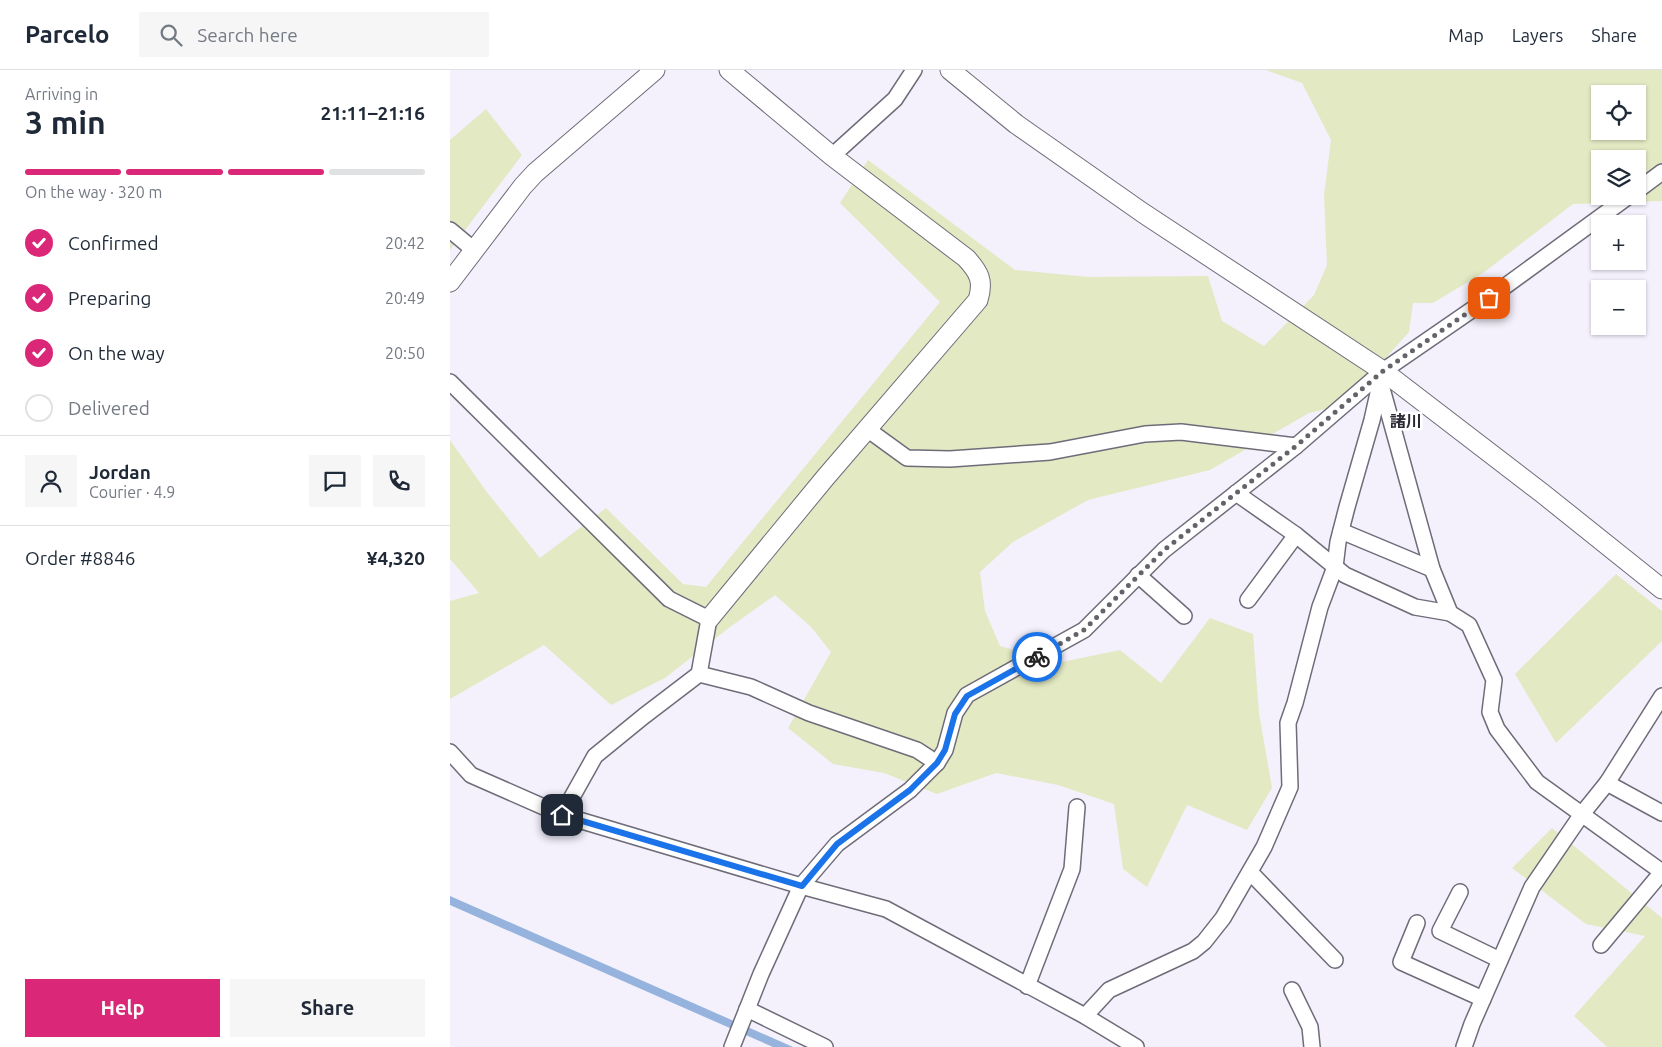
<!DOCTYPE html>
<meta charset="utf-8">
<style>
body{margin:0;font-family:Ubuntu,"Noto Sans JP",sans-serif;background:#f6f6f7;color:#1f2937;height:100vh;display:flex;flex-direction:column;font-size:19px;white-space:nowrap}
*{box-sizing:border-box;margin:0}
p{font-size:16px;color:#747a83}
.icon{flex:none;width:28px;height:28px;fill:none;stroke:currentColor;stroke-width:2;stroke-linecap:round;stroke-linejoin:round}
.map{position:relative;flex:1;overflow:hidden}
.panel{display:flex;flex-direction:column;background:#fff;width:450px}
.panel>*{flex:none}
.controls{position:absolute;left:1141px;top:15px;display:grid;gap:10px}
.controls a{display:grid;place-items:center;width:55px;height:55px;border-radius:0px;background:#fff;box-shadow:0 1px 4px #0004;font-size:25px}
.pin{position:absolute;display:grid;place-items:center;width:42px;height:42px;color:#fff;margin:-21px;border-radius:10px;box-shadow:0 2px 8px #0006}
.courier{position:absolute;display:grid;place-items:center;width:50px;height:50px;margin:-25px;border:4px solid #1a73e8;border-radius:50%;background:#fff;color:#222;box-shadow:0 1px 6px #0007}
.headline em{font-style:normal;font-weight:600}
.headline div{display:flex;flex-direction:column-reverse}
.headline{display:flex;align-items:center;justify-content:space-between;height:85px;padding:0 25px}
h1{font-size:32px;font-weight:600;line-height:38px}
.bar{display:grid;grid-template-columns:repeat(4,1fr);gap:8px 5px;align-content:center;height:60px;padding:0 25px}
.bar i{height:6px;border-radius:4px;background:#e0e1e3}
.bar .on{background:#db2777}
.bar p{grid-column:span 4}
.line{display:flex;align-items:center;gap:12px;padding:0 25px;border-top:1px solid #e0e1e3}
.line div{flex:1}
.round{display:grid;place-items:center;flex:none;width:52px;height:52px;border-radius:0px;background:#f6f6f7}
ol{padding:0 25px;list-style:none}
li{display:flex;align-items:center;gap:15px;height:55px}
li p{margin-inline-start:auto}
li .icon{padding:5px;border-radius:50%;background:#db2777;color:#fff;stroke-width:4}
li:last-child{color:#747a83}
li i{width:28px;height:28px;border:2px solid #e0e1e3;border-radius:50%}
.action{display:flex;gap:10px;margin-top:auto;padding:10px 25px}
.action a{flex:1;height:58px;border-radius:0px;background:#db2777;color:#fff;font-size:20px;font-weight:600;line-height:58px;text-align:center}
.action a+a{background:#f6f6f7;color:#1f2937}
header{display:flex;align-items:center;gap:30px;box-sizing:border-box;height:70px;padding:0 25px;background:#fff;border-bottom:1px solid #e0e1e3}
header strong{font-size:24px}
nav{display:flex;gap:28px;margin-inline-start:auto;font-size:18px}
.search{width:350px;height:45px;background:#f6f6f7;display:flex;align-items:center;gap:12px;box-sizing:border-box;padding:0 18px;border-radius:0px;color:#747a83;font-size:19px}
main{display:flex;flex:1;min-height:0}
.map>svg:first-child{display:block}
.green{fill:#e3e9c3;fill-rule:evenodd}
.water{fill:#95b3dd}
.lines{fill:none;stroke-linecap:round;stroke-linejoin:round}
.minor-casing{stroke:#6f6c79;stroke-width:18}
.tertiary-casing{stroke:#6f6c79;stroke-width:21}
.minor{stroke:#fff;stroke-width:15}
.tertiary{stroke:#fff;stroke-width:19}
.done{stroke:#64636a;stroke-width:5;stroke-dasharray:0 9}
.route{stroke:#1a73e8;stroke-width:6}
.labels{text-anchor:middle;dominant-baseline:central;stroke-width:5;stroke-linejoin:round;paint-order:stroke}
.quarter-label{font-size:16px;font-weight:bold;fill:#2c2a34;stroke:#fff}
</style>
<header>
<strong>Parcelo</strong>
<div class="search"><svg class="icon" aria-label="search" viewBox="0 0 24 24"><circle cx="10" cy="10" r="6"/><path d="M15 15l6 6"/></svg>Search here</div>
<nav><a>Map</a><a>Layers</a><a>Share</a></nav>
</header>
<main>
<section class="panel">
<div class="headline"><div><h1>3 min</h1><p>Arriving in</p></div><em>21:11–21:16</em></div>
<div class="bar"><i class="on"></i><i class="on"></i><i class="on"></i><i></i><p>On the way · 320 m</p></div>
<ol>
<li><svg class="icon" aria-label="check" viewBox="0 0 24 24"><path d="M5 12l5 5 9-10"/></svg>Confirmed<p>20:42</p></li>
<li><svg class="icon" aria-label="check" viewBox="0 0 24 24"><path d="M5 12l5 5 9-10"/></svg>Preparing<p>20:49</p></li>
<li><svg class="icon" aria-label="check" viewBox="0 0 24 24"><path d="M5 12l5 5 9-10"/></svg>On the way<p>20:50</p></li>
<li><i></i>Delivered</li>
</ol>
<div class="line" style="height:90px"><a class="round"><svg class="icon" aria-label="person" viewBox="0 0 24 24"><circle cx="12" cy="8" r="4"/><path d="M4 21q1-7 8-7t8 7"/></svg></a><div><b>Jordan</b><p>Courier · 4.9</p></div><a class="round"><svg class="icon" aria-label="chat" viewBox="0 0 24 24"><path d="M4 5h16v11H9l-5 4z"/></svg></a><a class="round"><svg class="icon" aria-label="phone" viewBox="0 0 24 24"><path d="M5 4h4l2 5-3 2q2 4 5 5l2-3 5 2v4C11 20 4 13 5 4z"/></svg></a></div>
<div class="line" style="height:65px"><div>Order #8846</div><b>¥4,320</b></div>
<div class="action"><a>Help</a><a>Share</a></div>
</section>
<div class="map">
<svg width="1212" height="977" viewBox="0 0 1212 977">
<rect width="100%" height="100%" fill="#f4f1fd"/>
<g class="green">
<path d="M816,0H1212V131L1123,134L1033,203L983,233H963L959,262L894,335L859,343L760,400L638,430L563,472L530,502L535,541L550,576L607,593L670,580L711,613L760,548L803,564L809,643L822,718L797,760L737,735L697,817L673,799L664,734L608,715L546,703L487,724L434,703L383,694L338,658L381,582L361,557L325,525L280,557L215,608L161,635L94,575L0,629V531L29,523L0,489V370L36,421L90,488L156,438L233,514L256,517L490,232L390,133L418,90L565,200L639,207L758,206L772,251L814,276L864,225L877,195L874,125L881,70L852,13ZM1150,24H1188V61H1150ZM1150,89H1188V126H1150Z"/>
<polygon points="36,39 72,85 0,180 0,70"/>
<polygon points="1166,504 1212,541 1212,571 1106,673 1065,604"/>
<polygon points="1102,758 1212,848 1212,977 1157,977 1124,946 1195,866 1136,854 1062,798"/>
</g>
<polygon class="water" points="0,826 343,977 323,977 0,835"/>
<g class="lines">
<defs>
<g id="minor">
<polyline points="382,86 445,29 464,0"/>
<polyline points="1188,120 1212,102"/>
<polyline points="0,160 24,180"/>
<polyline points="0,312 219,529 259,549 249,604 194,646 145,686 112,745"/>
<polyline points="931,315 982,499 1000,543 1019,555 1044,610 1040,642 1047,659 1087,712 1212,802"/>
<polyline points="417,359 457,388 500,389 600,382 695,364 731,362 846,376"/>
<polyline points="786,423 846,465 895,505 965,537 1000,543"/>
<polyline points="891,461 982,499"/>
<polyline points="688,505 734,546"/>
<polyline points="798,530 846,465"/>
<polyline points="249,604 301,617 359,643 467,680 487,693"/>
<polyline points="0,682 21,705 112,745 351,816 436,839 635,946 686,977"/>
<polyline points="1157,713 1212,743"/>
<polyline points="800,802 885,890"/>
<polyline points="1010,822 990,861 1050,890"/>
<polyline points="967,853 951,892 1033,929"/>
<polyline points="1151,875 1212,802"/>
<polyline points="577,916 622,799 627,737"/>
<polyline points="842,920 860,957 862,977"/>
<polyline points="297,939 375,977"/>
<polyline points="635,946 659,920 743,881 754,872 773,848 814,777 840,717 838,653 845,633 870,537 885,497 888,472 897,437 922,350 933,301"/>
<polyline points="282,977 311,904 351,816 387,774 460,720 487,693 495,680 505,643 517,625 634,560 714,480 846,376 933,301 1039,228 1179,126"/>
<polyline points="1014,977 1022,954 1082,817 1132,744 1157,713 1212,626"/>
</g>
<g id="tertiary">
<polyline points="500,0 566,54 693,143 933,301 1092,423 1212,519"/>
<polyline points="0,212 73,116 85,103 205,0"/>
<path d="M259,549L375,408L528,230C534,211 529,202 516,188L382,86L279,0"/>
</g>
</defs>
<use href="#minor" class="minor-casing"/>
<use href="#tertiary" class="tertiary-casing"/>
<use href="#minor" class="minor"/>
<use href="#tertiary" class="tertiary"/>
</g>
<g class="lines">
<polyline class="done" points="587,587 634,560 714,480 846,376 933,301 1039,228"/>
<polyline class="route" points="112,745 352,816 387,774 460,720 487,693 495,680 505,644 517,626 587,587"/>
</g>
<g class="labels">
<g class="quarter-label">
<text x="956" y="351">諸川</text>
</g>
</g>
</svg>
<div class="controls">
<a><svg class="icon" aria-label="locate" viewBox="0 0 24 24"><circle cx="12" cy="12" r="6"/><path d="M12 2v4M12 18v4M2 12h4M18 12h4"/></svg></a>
<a><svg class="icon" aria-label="layers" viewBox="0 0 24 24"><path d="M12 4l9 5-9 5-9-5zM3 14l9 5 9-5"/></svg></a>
<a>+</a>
<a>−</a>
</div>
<div class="pin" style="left:1039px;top:228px;background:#ea580c"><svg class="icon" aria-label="bag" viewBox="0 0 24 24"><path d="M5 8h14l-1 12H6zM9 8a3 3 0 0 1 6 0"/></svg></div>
<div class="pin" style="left:112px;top:745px;background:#1f2937"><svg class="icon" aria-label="home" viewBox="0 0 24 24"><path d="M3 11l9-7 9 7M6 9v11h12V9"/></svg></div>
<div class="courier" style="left:587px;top:587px"><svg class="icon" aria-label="bike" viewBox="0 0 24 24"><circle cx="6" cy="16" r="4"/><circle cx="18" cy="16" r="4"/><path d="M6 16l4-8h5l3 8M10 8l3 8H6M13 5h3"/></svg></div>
</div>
</main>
